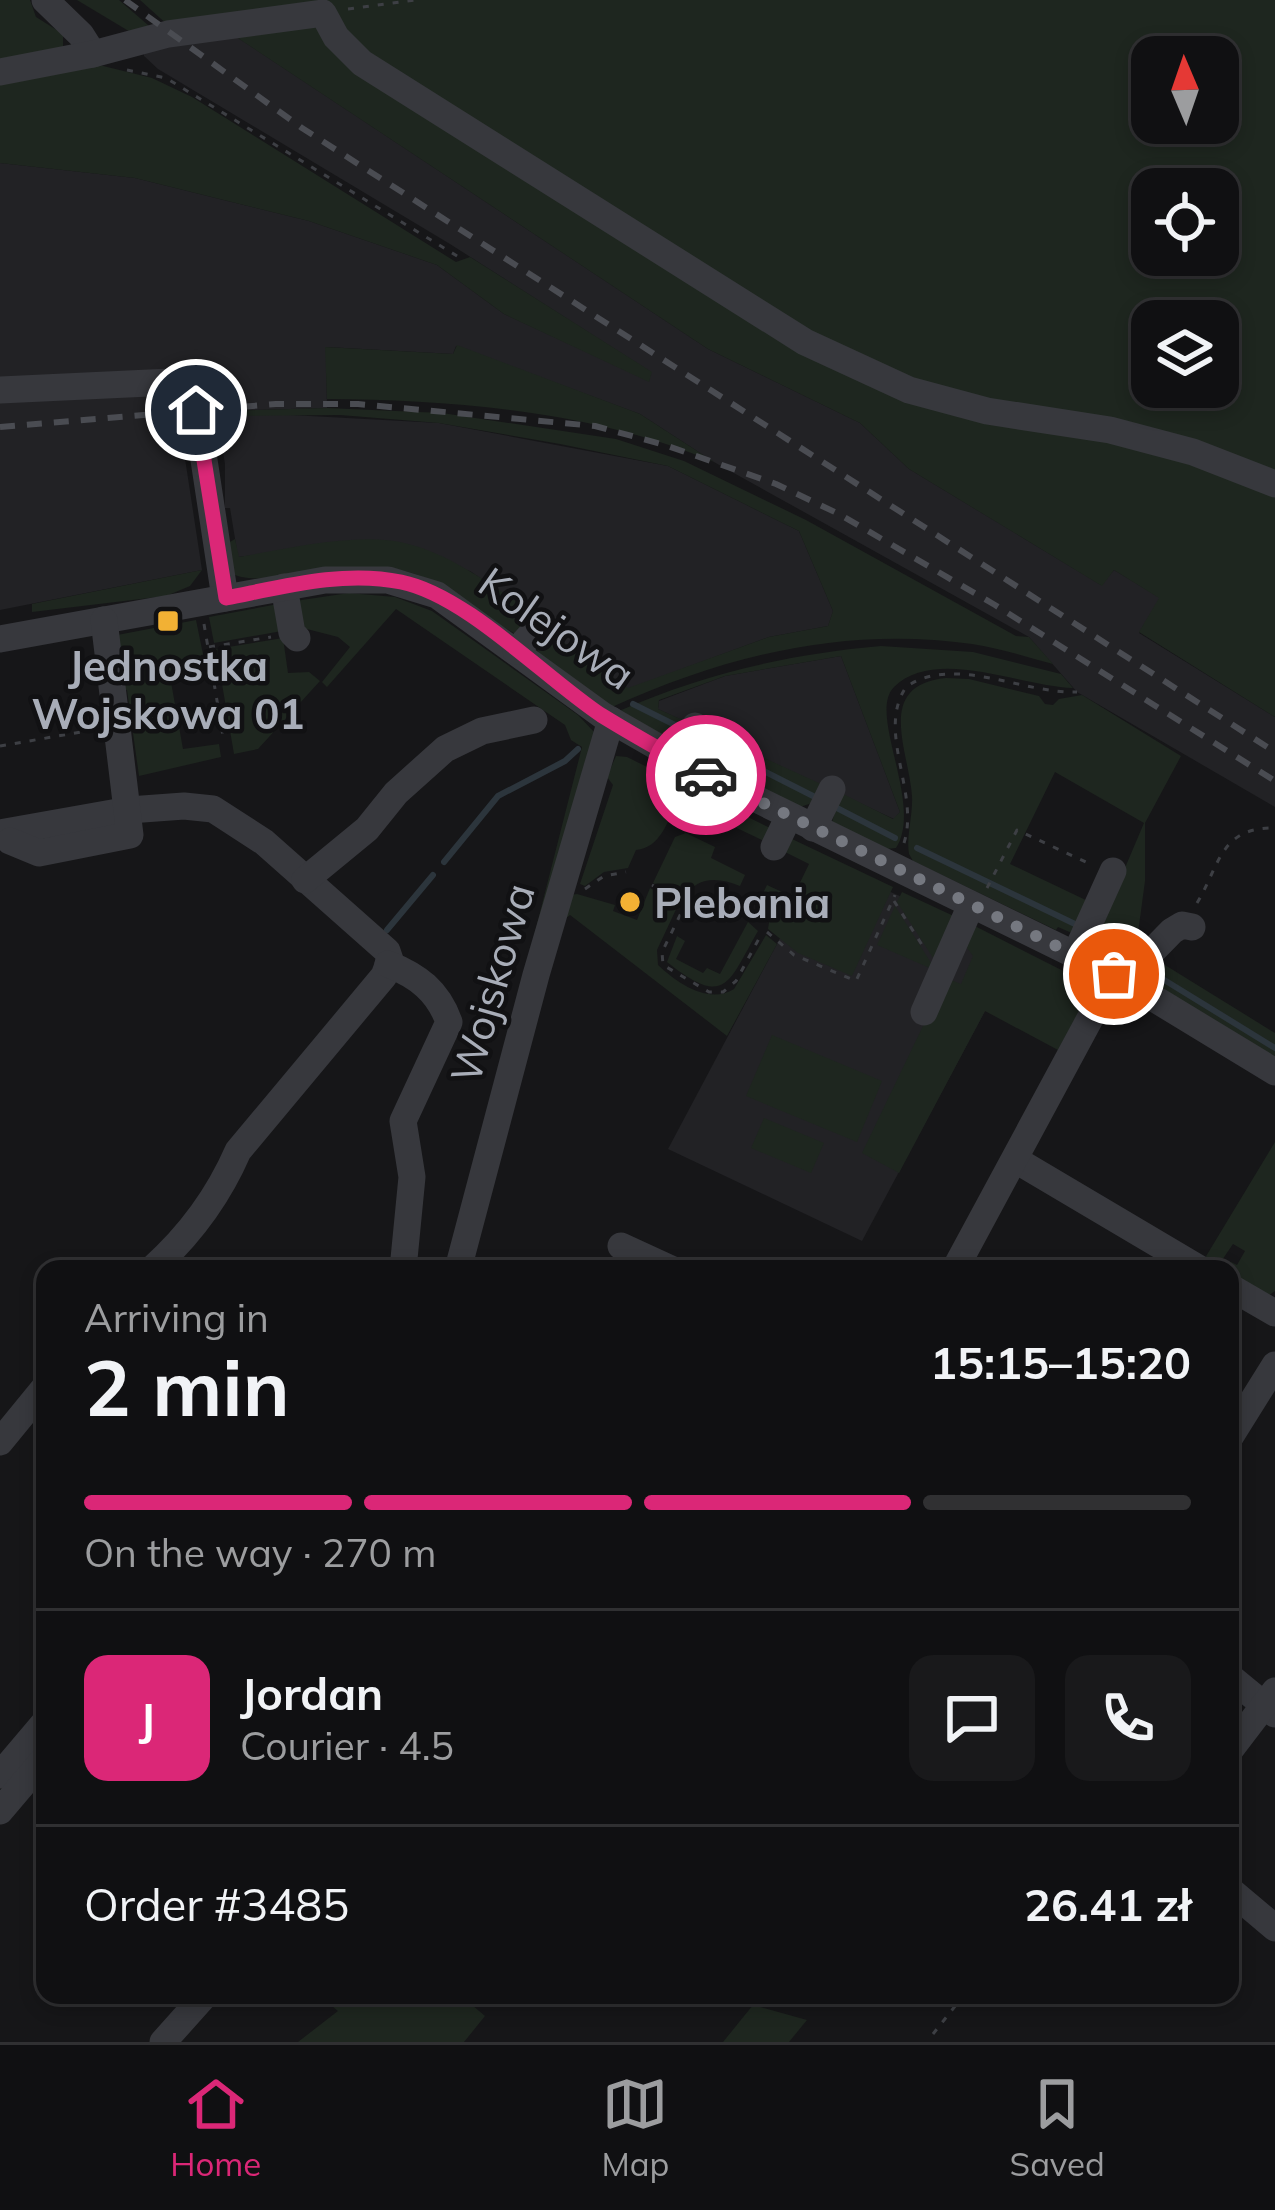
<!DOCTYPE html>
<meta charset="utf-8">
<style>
body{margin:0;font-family:Mulish,sans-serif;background:#19191b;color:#f1f3f6;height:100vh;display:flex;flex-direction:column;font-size:45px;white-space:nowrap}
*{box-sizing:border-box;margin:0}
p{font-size:39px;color:#9c9d9f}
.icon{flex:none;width:66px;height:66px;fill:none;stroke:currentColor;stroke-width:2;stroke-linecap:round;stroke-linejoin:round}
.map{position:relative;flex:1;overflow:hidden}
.panel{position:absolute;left:36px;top:1260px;width:1203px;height:744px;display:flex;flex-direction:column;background:#101012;border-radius:24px;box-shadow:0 6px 18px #0003,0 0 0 3px #303032}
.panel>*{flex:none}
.needle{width:78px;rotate:358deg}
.tools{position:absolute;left:1131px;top:36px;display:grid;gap:24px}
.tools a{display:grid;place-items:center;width:108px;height:108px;border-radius:24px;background:#101012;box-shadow:0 6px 18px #0003,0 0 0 3px #303032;font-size:60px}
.pin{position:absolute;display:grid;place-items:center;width:102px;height:102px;color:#fff;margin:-51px;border:6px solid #fff;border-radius:50%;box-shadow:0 3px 12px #0007}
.courier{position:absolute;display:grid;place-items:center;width:120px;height:120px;margin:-60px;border:9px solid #db2777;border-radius:50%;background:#fff;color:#222;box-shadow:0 3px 15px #0007}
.head em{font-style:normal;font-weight:700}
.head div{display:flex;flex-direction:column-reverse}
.head{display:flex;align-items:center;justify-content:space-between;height:204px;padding:0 48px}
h1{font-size:78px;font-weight:700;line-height:90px}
.bar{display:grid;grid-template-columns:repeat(4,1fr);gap:18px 12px;align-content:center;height:144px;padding:0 48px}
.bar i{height:15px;border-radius:9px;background:#303032}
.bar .active{background:#db2777}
.bar p{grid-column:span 4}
.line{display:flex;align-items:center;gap:30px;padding:0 48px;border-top:3px solid #303032}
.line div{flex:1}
.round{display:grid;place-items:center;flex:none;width:126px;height:126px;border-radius:24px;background:#19191b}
.tab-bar{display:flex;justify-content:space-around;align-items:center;height:168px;border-top:3px solid #303032;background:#101012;font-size:33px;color:#9c9d9f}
.tab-bar a{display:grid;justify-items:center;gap:6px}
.tab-bar .active{color:#db2777}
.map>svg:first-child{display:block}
.built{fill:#222225}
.green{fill:#1e261f;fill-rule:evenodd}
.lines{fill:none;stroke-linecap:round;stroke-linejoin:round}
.stream{stroke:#2c353c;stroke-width:6}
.path{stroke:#3d3f44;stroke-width:3;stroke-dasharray:6 9;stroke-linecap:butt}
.minor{stroke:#37383d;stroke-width:27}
.rail{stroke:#4a4c52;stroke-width:6;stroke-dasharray:15 12;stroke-linecap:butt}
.done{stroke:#757880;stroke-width:12;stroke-dasharray:0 21.6}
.route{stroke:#db2777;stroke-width:15}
.poi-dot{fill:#f2b134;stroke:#111113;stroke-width:4.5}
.labels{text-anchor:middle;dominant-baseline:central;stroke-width:9;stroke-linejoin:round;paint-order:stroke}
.street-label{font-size:42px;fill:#a8adb8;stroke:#111113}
.poi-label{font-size:42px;font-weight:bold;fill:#a8adb8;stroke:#111113}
</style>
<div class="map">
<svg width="1275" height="2042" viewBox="0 0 1275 2042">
<rect width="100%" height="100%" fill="#161618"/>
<g class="built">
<polygon points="223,28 708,349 860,423 909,469 1101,585 1114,570 1160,598 1139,633 1275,717 1275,807 1077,692 1029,637 714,462 640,414 456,346 453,354 326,347 327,408 218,411 439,423 668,466 799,531 833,611 828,626 769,637 628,689 535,622 533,614 470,571 364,541 238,557 230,508 225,508 225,464 217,416 179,419 202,570 0,610 0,163 135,178 309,221 437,265 504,314 649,381 651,372 450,244 158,69 144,56 143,47"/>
<polygon points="841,656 900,812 894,819 658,709 659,701 725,676"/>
<polygon points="821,861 967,926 985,1011 862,1241 668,1149"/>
</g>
<g class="green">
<polygon points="0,0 30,0 36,17 63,34 63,54 0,65"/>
<polygon points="77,0 119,0 156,32 137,36"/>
<path d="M140,0H1275V477L1133,442L1275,497V717L1139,632L1159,598L1114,570L1102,586L909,469L860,423L708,349L212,21L170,27ZM1152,57H1218V123H1152ZM1152,189H1218V255H1152ZM1152,321H1218V387H1152Z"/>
<polygon points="95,64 152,78 192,97 456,262 470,257 652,372 649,382 504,314 437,265 309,221 135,178 0,163 0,78"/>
<path d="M457,345L640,414L714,462C594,411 456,400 327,399L325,347L453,354Z"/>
<path d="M327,408L442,413L616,439L684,461L806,520L1016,636L1029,637L1053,664C1026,657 999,648 972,644C846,626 726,655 612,707L539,654L536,645L545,629L628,688L769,637L828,626L833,611L799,531L668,466L560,444L439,423L340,415L217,416V411Z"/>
<path d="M235,539L239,557C286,549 353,533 400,542C449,552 493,586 534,614L515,634C473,610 441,575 390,568C349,562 258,590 231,573L228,543Z"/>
<polygon points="202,570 190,586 166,596 32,612 32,604"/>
<polygon points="349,593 395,597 432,611 578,715 595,733 506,1046 582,747 571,740 565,725 396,609 327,687 322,682 350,647 338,637 299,627 295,601"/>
<polygon points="278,604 282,631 214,643 209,617"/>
<polygon points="196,620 205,664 169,671 183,749 219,744 221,757 139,776 127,690 121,690 112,636"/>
<polygon points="283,638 288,673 309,672 320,681 258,749 234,754 216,649"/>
<path d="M881,646L973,652L1061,674L1073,688C1022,687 936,646 894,687C867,714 924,804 896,848L886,849L832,822L841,793L893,819L900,812L841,656L725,676L659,700L658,709L687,722L673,743L619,711C703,674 789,654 881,646Z"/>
<path d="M946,678L969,679L1039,696L1045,704L1053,705L1059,699L1082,695L1181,756L1145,823V881L1136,948L1145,953L1126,967L1091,948L1144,823L1055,772L1010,864L1092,903L1074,934L1058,927L1056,930L913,861L909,854C906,836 913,816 912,796C909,751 874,685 946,678Z"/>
<polygon points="703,730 821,784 812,803 800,807 694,756"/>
<path d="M616,756L627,757L772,829L766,842L678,800C668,820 661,848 636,850L628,868L604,872L585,886L580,884L613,785L607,777Z"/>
<path d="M686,833L715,847L711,858L745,875L740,886C717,877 697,876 683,899L653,883L675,837Z"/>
<polygon points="792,839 893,887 852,976 798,953 768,929 770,916 760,899 767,885 793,897 809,864 785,852"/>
<path d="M650,888L679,903L657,950L658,965C677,983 709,1005 734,989L766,935L777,944L727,1036L570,915L561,922L565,896L577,894L615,905L613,911L637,920Z"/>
<polygon points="902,892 958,918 937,964 897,902"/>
<polygon points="895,906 933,966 932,969 877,945"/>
<path d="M748,922L758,931C728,983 726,1009 667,962L677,936L685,941L676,959L703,973L707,968L720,974Z"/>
<polygon points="969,923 1093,986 1058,1050 985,1011 899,1173 862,1153 946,978 961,984 973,956 962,941"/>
<polygon points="1152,957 1275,1033 1275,1059 1142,979"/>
<polygon points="772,1035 882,1081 857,1142 746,1096"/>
<polygon points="764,1118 824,1143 811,1173 751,1148"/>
<polygon points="1275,1142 1275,1291 1268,1296 1227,1269 1231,1262 1237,1265 1245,1251 1233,1244 1218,1266 1205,1258"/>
<polygon points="319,1995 460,1995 485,2016 464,2042 298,2042 338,2011"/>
<polygon points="753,2005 807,2020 789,2042 723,2042"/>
</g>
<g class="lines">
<g class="stream">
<polyline points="633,704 683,729"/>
<polyline points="701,739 815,797"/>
<polyline points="835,807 895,838"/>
<polyline points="917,848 1077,925"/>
<polyline points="444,862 498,796 565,761 578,749"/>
<polyline points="387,930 433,875"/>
<polyline points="1100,937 1133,954"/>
<polyline points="1148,970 1275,1048"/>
</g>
<g class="path">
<polyline points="348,9 415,0"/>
<polyline points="127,70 166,78 462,259"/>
<polyline points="204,624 224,742"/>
<polyline points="209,647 271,637"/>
<polyline points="0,746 93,730"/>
<path d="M904,843C920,792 876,732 906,687C953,654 1023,694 1077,692"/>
<polyline points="652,885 686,903"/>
<polyline points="987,888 1017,830 1090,864"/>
<polyline points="585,889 604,876 626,872"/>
<polyline points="687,901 662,952 663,965 709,992 723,992 736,981 762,933"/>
<polyline points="894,901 924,948"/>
<path d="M1197,903C1220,865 1220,827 1275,828"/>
<polyline points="767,932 794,955 856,981 895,895"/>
<polyline points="933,2034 956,2005 978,2001 983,1995"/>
</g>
<g class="minor">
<polyline points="45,0 81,35 93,54"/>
<polyline points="0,72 93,54 168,34 323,13 336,37 362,63 805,342 909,390 987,411 1110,430 1193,452 1275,484"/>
<polyline points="0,390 192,381 225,598"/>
<polyline points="284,587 292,633 297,638"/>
<polyline points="0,639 325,580 388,580 437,595 602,715 703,773 1114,974 1275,1072"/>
<polyline points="516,651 540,625"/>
<polyline points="678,759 695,726"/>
<polyline points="813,828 832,789"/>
<path d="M0,833L129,810L184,806L213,809L264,842L387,951L390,960L384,976L238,1151C218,1197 189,1236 152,1269"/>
<polyline points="10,841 39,853 130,835 104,620"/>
<polyline points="774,847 789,816"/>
<polyline points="305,880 367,829 396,793 445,749 482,731 534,720"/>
<polyline points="1075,955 1113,871"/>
<path d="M388,964C418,976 438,991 449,1022L403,1121L412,1177L403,1269"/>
<polyline points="1124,980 1172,931 1182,925 1192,927"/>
<polyline points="924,1012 971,905"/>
<polyline points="1016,1160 1200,1269"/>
<polyline points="621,1246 671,1269"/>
<polyline points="458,1269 536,975 611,720"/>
<polyline points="955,1269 1114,974"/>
<polyline points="1230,1287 1275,1313"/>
<polyline points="1230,1437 1275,1365"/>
<polyline points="0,1442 45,1387"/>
<polyline points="1230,1677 1275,1714"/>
<polyline points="1230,1750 1275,1691"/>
<polyline points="0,1775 45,1722"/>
<polyline points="0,1811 45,1758"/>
<polyline points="1230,1890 1275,1928"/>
<polyline points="163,2042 205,1995"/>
</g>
<g class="rail">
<polyline points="125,0 302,128 1275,752"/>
<polyline points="0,427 276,404 358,404 595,426 665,445 776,484 839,514 995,605 1275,781"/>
</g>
</g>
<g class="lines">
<polyline class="done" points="706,775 1114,974"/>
<path class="route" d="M196,410L226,598C282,587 343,570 401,582C466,595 544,677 601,715C635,736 671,756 706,775"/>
</g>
<g class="poi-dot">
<rect x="156" y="609" width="24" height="24" rx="6"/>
<circle cx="630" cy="902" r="12"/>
</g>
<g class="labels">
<g class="street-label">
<text transform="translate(557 628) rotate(35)">Kolejowa</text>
<text transform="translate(492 983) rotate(-74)">Wojskowa</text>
</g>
<g class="poi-label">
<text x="168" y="665">Jednostka<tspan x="168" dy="48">Wojskowa 01</tspan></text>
<text x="654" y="902" text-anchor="start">Plebania</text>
</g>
</g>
</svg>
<div class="tools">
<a><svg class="needle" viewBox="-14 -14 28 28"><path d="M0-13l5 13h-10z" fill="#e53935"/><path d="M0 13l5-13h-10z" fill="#9c9d9f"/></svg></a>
<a><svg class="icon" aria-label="locate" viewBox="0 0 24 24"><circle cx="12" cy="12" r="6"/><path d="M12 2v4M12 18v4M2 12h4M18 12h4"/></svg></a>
<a><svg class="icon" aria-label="layers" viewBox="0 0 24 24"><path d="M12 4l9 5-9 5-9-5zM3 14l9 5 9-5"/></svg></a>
</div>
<div class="pin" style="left:1114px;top:974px;background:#ea580c"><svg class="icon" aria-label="bag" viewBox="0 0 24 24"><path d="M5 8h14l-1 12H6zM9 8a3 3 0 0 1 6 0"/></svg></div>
<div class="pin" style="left:196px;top:410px;background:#1f2937"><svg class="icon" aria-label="home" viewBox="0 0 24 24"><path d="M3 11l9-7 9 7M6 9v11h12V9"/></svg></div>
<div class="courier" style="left:706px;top:775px"><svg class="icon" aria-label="car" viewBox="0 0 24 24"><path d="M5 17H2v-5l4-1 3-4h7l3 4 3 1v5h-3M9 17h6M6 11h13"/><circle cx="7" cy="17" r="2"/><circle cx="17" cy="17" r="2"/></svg></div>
<section class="panel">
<div class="head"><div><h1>2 min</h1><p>Arriving in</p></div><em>15:15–15:20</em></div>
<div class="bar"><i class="active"></i><i class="active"></i><i class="active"></i><i></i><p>On the way · 270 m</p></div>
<div class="line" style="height:216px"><b class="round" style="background:#db2777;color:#fff">J</b><div><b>Jordan</b><p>Courier · 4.5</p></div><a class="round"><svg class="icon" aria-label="chat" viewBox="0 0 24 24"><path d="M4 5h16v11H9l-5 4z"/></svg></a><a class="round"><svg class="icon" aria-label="phone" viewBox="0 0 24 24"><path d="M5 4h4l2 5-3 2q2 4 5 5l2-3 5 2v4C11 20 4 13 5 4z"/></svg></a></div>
<div class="line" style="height:156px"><div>Order #3485</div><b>26.41 zł</b></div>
</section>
</div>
<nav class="tab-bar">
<a class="active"><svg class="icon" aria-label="home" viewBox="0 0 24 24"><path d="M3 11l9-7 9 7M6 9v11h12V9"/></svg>Home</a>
<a><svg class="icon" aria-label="map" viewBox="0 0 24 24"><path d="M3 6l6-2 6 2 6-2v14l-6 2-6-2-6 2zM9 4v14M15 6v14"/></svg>Map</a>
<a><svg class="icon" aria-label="saved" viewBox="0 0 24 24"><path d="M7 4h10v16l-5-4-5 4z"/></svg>Saved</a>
</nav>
